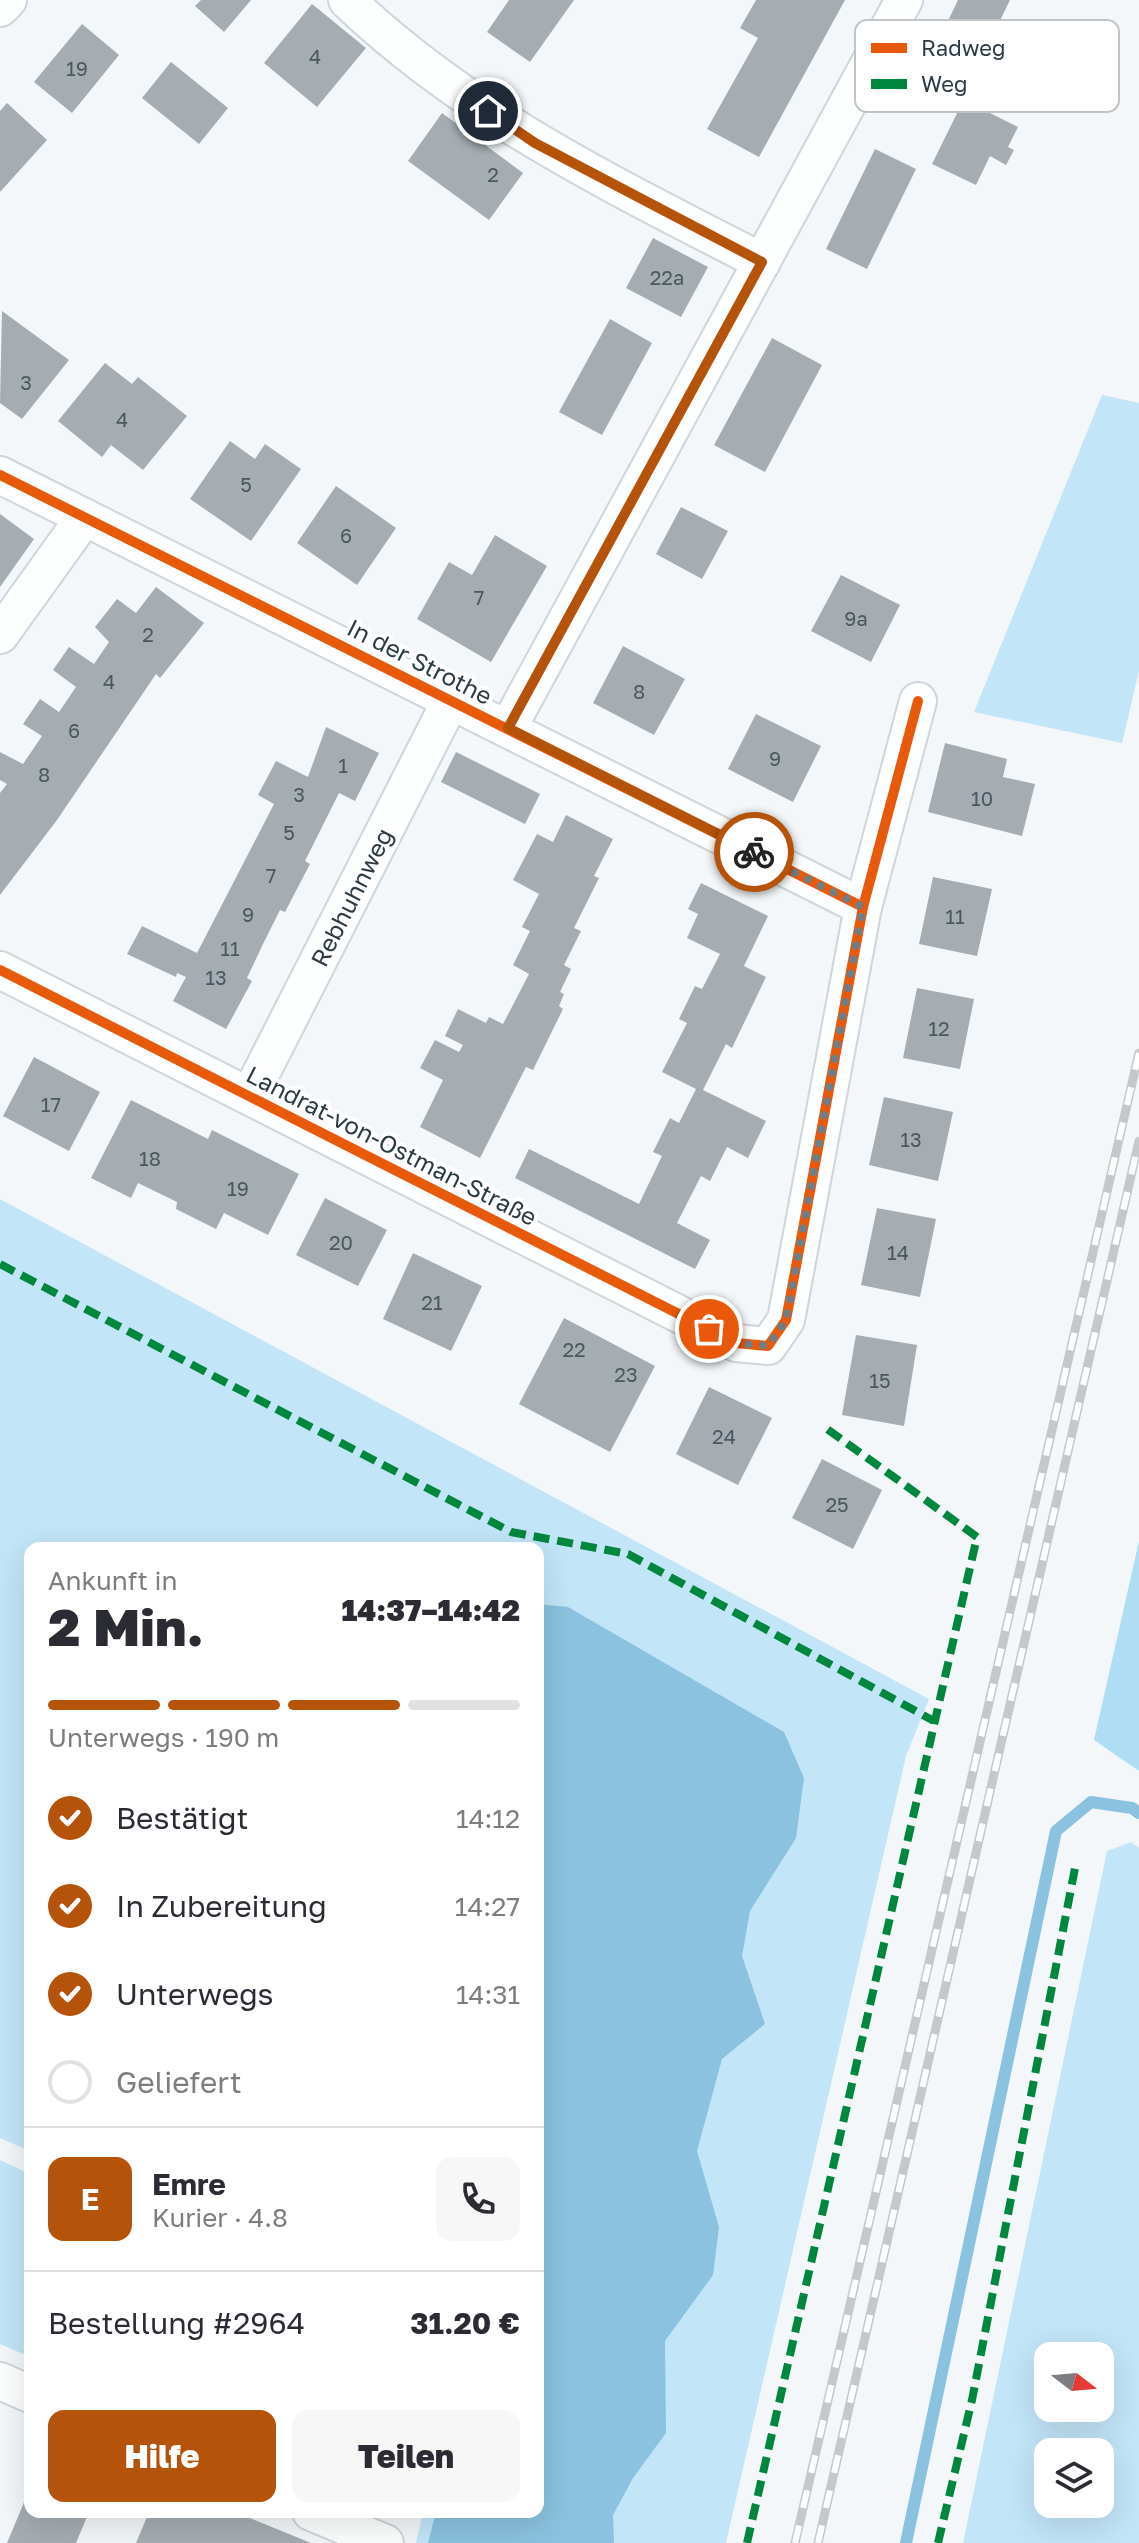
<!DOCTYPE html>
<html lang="de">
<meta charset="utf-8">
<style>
body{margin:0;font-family:"Golos Text",sans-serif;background:#f7f7f7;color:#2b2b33;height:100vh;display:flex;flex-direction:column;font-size:30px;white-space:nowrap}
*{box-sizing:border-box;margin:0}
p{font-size:26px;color:#7c7c81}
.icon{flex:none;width:44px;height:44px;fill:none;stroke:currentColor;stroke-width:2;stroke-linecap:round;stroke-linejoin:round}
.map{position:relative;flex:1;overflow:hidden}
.details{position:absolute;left:24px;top:1542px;width:520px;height:976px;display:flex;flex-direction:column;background:#fff;border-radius:16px;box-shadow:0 8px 32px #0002}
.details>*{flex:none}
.needle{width:52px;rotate:106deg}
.buttons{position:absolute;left:1034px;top:2342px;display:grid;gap:16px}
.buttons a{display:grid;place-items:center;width:80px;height:80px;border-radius:16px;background:#fff;box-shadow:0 8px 32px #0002;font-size:40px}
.pin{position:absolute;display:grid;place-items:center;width:68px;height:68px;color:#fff;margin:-34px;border:4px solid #fff;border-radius:50%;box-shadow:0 2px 8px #0007}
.courier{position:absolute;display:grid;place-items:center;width:80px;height:80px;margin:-40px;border:6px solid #b45309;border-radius:50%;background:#fff;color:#222;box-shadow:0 2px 10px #0007}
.summary em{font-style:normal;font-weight:800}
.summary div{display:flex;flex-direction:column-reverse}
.summary{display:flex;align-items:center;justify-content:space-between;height:136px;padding:0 24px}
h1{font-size:52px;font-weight:800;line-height:60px}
.bar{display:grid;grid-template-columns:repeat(4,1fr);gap:12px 8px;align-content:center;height:96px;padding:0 24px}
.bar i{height:10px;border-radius:6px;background:#e1e1e2}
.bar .selected{background:#b45309}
.bar p{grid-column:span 4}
.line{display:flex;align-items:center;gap:20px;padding:0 24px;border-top:2px solid #e1e1e2}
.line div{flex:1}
.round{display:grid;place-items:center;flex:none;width:84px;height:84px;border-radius:16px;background:#f7f7f7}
ol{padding:0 24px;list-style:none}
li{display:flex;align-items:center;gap:24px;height:88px}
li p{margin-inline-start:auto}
li .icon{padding:8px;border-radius:50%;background:#b45309;color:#fff;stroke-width:4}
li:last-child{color:#7c7c81}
li i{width:44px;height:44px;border:4px solid #e1e1e2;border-radius:50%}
.action{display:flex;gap:16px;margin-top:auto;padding:16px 24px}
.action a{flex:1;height:92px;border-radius:16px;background:#b45309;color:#fff;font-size:32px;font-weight:800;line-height:92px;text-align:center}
.action a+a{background:#f7f7f7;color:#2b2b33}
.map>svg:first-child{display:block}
.green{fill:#c2e5f8;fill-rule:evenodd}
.forest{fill:#afddf4}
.water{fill:#8ac2df}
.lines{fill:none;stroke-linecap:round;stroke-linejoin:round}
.stream{stroke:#8ac2df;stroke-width:12}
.building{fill:#a5adb2}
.minor-casing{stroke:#cdd6db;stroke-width:40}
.minor{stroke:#fdfefe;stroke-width:36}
.rail-casing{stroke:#c5c7c8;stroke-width:9}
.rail{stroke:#fff;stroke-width:6;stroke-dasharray:18;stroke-linecap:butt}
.quiet{stroke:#00873e;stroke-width:8;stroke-dasharray:16 8;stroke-linecap:butt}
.cycleway-casing{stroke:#fff;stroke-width:15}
.cycleway{stroke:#e8590c;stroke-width:10}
.done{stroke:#727d83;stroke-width:8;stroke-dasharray:0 14.4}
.route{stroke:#b45309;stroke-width:10}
.labels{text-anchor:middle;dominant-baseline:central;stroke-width:8;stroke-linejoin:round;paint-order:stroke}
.number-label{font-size:20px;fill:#4a585f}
.street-label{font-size:24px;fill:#2c3b43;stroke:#fff}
.key{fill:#fff;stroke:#c0c4c7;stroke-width:2}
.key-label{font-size:22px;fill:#2c3b43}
</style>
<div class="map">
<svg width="1139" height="2543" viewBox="0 0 1139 2543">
<rect width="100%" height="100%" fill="#f3f7f9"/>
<g class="green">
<polygon points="1102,395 1139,403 1139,671 1122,743 974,712"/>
<polygon points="0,1199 929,1699 906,1756 726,2543 416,2543 423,2512 538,2512 538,1548 30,1548 30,2151 0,2138"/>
<path d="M1131,1842L1139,1848V2543H963L1107,1851ZM1048,2356H1100V2408H1048ZM1048,2452H1100V2504H1048Z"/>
<polygon points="0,2160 30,2174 30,2357 0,2344"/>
</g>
<polygon class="forest" points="1139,1541 1139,1771 1094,1740"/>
<polygon class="water" points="538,1604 568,1607 784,1732 804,1778 796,1838 750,1911 742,1956 765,2024 722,2059 697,2151 719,2227 713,2275 665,2341 666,2433 633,2478 613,2515 614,2543 428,2543 436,2512 538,2512"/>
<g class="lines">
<polyline class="stream" points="906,2543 1056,1831 1091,1802 1132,1808 1139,1813"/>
</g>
<g class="building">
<polygon points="201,0 251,0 224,32 195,6"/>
<polygon points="509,0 574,0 530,62 487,32"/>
<polygon points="756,0 845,0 759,157 707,129 758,38 740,28"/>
<polygon points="958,0 1010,0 978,66 936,46"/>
<polygon points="312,4 366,48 317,107 264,63"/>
<polygon points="82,24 119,55 72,113 34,82"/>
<polygon points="171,62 228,108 199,144 142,98"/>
<polygon points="970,87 997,100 990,113 1018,127 1008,147 1014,150 1006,165 990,156 976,185 932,164"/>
<polygon points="7,103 47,140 0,192 0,111"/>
<polygon points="442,113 523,173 489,220 408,161"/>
<polygon points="875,149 916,169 867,269 826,249"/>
<polygon points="653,238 708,267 681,317 626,288"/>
<polygon points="2,311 69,360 22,419 0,403"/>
<polygon points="610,319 652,343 602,435 559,412"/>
<polygon points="772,338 822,365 765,472 714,445"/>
<polygon points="105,363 132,384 138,377 187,416 143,470 111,445 102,457 58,421"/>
<polygon points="230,441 255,459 265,444 301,469 251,541 190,499"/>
<polygon points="336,486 396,528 357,585 297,543"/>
<polygon points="681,507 728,531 702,579 656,554"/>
<polygon points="0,514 34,539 0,587"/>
<polygon points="495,535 547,566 491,662 417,619 449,562 472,575"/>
<polygon points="841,575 900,605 871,662 811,631"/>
<polygon points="156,587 204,623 160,678 156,674 57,820 0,895 0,793 7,784 0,780 0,752 23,764 42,736 23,724 40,699 59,712 76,687 53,670 69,647 94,664 109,642 95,627 117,599 136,613"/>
<polygon points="623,646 685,679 654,735 593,703"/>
<polygon points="756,714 821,746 793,802 728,769"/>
<polygon points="326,727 379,753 355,801 339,793 305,861 310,864 285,912 280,910 263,944 247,978 252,981 226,1029 173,1001 186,977 177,973 176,977 127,954 142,926 197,953 274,804 258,795 276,761 308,777"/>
<polygon points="945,743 1007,759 1003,777 1035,784 1022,836 928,812"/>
<polygon points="456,752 540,794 525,824 441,782"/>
<polygon points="566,815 613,839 594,876 599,878 574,928 581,931 564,965 571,969 560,992 564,994 559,1006 563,1009 533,1070 526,1067 480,1158 420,1127 443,1080 420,1068 435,1040 459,1052 463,1045 445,1036 458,1009 486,1023 489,1017 503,1024 529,974 513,965 530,931 522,927 539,894 513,880 537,834 553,842"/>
<polygon points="933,877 992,889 977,956 919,944"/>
<polygon points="701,883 768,916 744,966 766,977 732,1048 726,1044 703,1090 766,1121 748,1158 727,1147 710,1181 701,1176 677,1223 710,1240 695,1269 515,1178 529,1149 639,1204 662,1156 653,1152 670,1118 679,1123 696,1089 662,1072 687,1023 679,1019 695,986 702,989 720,954 687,938 698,914 688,909"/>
<polygon points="917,988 974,999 960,1069 903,1058"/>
<polygon points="34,1057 100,1092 69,1151 3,1116"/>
<polygon points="884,1097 953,1112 938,1181 869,1165"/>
<polygon points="131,1100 208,1139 212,1130 299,1174 268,1235 224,1213 216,1229 176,1209 177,1202 138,1183 131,1198 91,1178"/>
<polygon points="325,1198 387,1230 358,1286 296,1255"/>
<polygon points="877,1208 936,1219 920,1297 861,1285"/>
<polygon points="413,1253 482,1286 451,1351 383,1319"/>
<polygon points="564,1318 655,1366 610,1452 519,1404"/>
<polygon points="856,1335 917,1345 904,1426 842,1415"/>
<polygon points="709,1387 772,1418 738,1485 676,1454"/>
<polygon points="822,1459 882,1490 853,1549 792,1518"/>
<polygon points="30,2488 30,2512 89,2512 76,2543 7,2543"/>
<polygon points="149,2512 235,2512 311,2543 136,2543"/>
</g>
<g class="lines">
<defs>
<g id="minor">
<path d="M347,0C468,116 614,185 762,262"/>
<polyline points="0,8 8,0"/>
<polyline points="0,475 863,907"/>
<polyline points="0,635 84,518"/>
<polyline points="508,728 904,0"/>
<polyline points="0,970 736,1343 768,1346 786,1320 863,907 918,701"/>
<polyline points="250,1095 452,698"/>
<polyline points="0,2381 30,2394"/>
<polyline points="311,2512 385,2543"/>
</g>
</defs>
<use href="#minor" class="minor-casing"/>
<use href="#minor" class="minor"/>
<defs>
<g id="rail">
<polyline points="795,2543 1139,1053"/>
<polyline points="818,2543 1139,1141"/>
</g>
</defs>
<use href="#rail" class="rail-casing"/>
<use href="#rail" class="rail"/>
<g class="quiet">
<polyline points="0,1264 511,1532 628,1554 934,1721"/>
<polyline points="747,2543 977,1537 823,1426"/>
<polyline points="938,2543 972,2400 1076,1863"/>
</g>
<defs>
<g id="cycleway">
<polyline points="0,475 863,907"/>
<polyline points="0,970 736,1343 768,1346 786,1320 863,907 918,701"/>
</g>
</defs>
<use href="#cycleway" class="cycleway-casing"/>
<use href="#cycleway" class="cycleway"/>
</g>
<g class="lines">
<polyline class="done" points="709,1329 736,1343 768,1346 786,1320 863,907 754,852"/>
<polyline class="route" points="488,111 535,143 762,262 508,728 754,852"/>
</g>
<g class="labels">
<g class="number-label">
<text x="315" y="56">4</text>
<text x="77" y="68">19</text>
<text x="493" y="174">2</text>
<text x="667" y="277">22a</text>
<text x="26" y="382">3</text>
<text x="122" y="419">4</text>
<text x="246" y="484">5</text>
<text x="346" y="535">6</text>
<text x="479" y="597">7</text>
<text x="856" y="618">9a</text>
<text x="148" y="634">2</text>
<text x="109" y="681">4</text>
<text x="639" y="691">8</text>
<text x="74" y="730">6</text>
<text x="775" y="758">9</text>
<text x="343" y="765">1</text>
<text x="44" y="774">8</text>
<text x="299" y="794">3</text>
<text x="982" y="798">10</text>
<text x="289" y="832">5</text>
<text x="271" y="875">7</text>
<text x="248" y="914">9</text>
<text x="955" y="916">11</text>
<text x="230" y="948">11</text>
<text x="216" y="977">13</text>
<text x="939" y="1028">12</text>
<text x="51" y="1104">17</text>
<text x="911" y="1139">13</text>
<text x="150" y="1158">18</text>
<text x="238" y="1188">19</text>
<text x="341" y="1242">20</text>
<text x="898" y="1252">14</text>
<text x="432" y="1302">21</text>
<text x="574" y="1349">22</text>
<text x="626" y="1374">23</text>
<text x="880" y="1380">15</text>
<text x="724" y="1436">24</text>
<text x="837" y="1504">25</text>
</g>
<g class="street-label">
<text transform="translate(420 661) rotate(27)">In der Strothe</text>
<text transform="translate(351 897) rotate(-63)">Rebhuhnweg</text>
<text transform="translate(392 1145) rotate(27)">Landrat-von-Ostman-Straße</text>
</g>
</g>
<rect x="855" y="20" width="264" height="92" rx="12" class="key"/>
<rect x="871" y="43" width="36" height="10" fill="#e8590c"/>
<rect x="871" y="79" width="36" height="10" fill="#00873e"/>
<g class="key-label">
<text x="921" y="56">Radweg</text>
<text x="921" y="92">Weg</text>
</g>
</svg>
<div class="buttons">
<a><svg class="needle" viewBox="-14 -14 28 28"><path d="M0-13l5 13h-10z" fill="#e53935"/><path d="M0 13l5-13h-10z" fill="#7c7c81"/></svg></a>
<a><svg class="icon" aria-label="layers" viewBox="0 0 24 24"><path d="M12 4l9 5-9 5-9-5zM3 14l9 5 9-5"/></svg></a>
</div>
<div class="pin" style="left:709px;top:1329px;background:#ea580c"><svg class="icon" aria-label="bag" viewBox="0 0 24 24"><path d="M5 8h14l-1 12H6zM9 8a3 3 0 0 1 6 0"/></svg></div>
<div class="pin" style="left:488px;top:111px;background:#1f2937"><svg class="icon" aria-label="home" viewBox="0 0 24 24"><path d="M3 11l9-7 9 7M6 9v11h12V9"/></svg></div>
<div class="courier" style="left:754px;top:852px"><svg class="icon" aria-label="bike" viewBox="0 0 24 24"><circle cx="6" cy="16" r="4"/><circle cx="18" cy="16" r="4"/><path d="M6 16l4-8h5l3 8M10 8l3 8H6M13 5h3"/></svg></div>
<section class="details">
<div class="summary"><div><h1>2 Min.</h1><p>Ankunft in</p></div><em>14:37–14:42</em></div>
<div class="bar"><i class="selected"></i><i class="selected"></i><i class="selected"></i><i></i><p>Unterwegs · 190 m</p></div>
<ol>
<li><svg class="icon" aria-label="check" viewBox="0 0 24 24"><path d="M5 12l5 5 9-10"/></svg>Bestätigt<p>14:12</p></li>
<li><svg class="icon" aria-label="check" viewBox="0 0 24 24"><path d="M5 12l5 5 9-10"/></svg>In Zubereitung<p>14:27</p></li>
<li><svg class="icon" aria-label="check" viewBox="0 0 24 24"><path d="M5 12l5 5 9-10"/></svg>Unterwegs<p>14:31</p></li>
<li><i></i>Geliefert</li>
</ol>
<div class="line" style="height:144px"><b class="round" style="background:#b45309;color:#fff">E</b><div><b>Emre</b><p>Kurier · 4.8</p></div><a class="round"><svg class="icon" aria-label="phone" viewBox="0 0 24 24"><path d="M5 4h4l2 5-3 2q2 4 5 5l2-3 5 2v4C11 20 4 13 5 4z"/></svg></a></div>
<div class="line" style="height:104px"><div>Bestellung #2964</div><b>31.20 €</b></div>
<div class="action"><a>Hilfe</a><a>Teilen</a></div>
</section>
</div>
